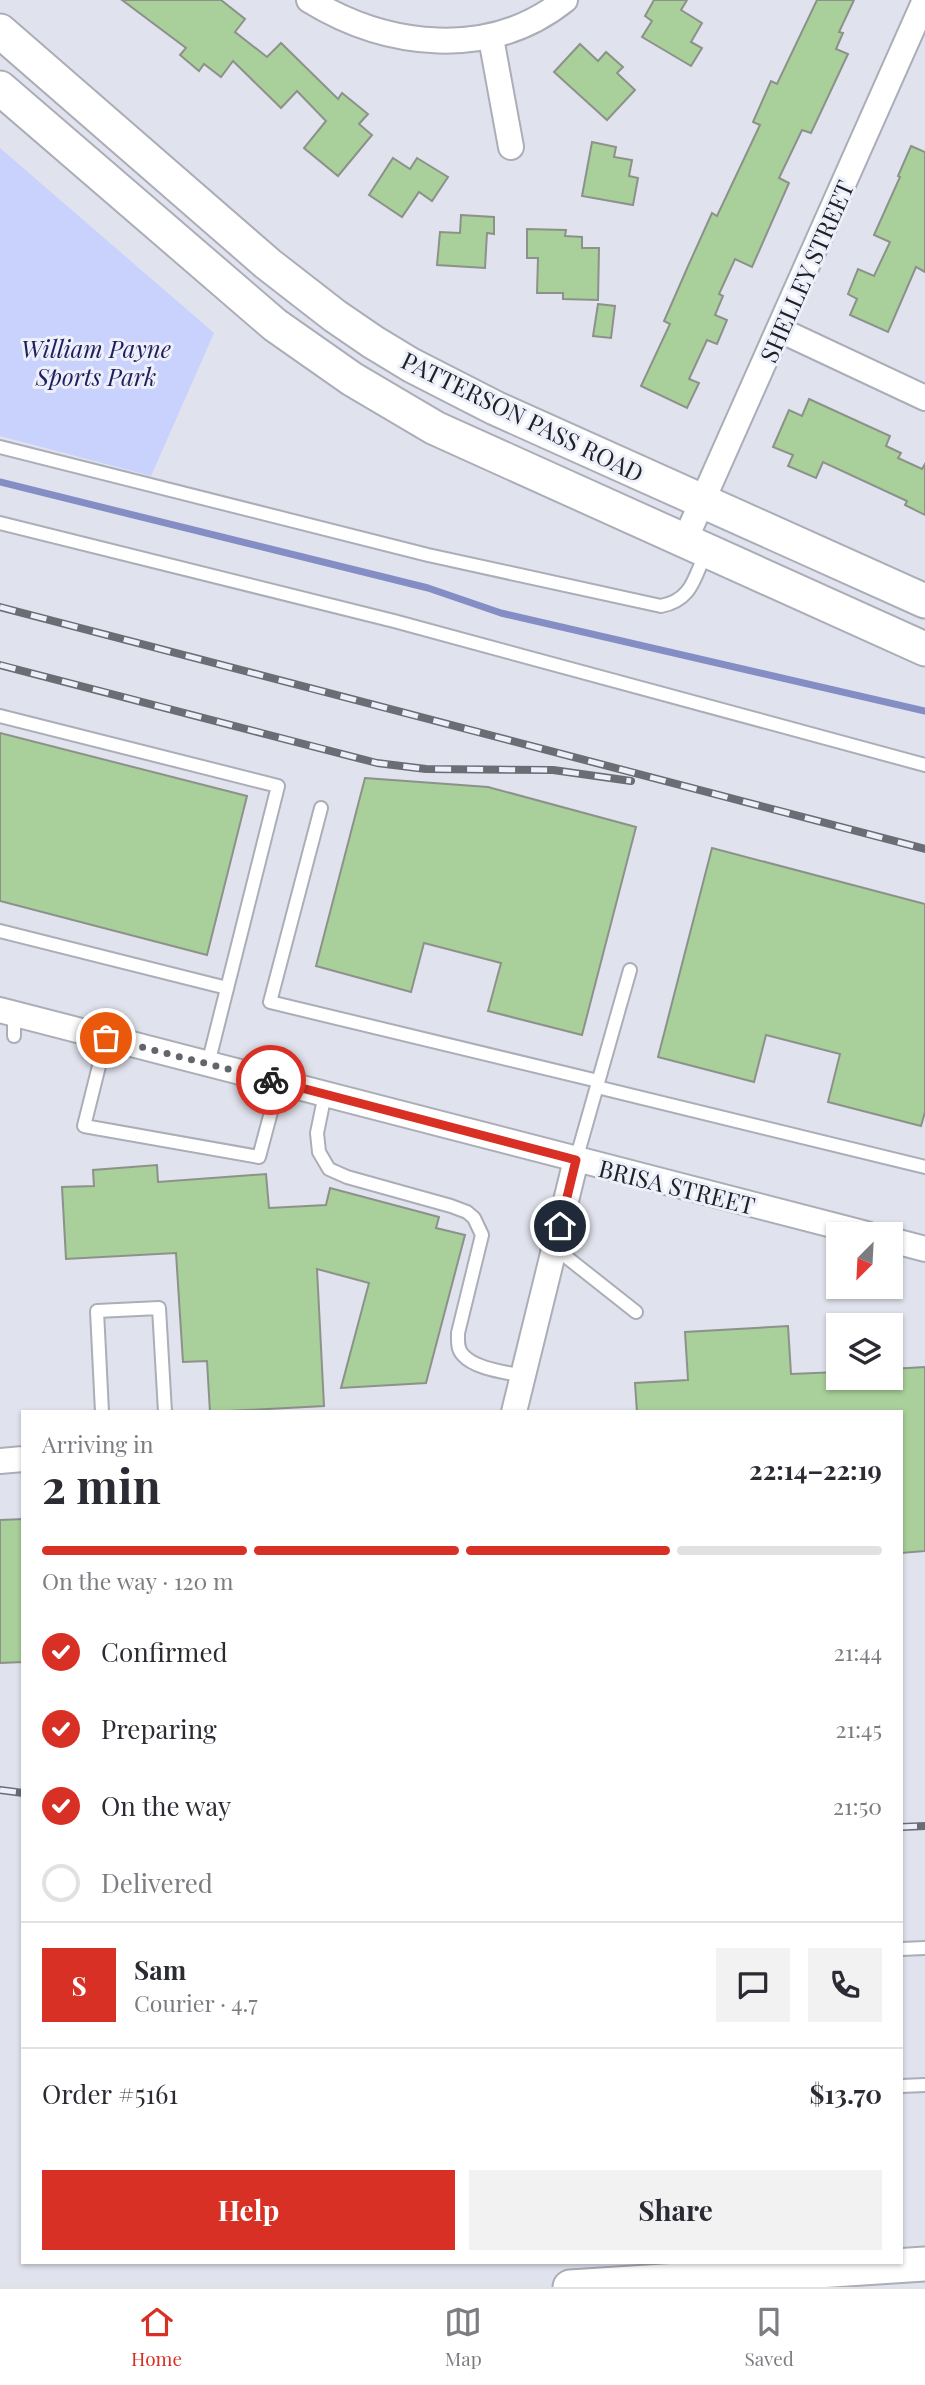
<!DOCTYPE html>
<meta charset="utf-8">
<style>
body{margin:0;font-family:"Playfair Display",serif;background:#f2f2f3;color:#2b2b33;height:100vh;display:flex;flex-direction:column;font-size:26px;white-space:nowrap}
*{box-sizing:border-box;margin:0}
p{font-size:23px;color:#7c7c81}
.icon{flex:none;width:38px;height:38px;fill:none;stroke:currentColor;stroke-width:2;stroke-linecap:round;stroke-linejoin:round}
.map{position:relative;flex:1;overflow:hidden}
.details{position:absolute;left:21px;top:1410px;width:882px;height:854px;display:flex;flex-direction:column;background:#fff;border-radius:0px;box-shadow:0 2px 5px #0004}
.details>*{flex:none}
.needle{width:46px;rotate:204deg}
.controls{position:absolute;left:826px;top:1222px;display:grid;gap:14px}
.controls a{display:grid;place-items:center;width:77px;height:77px;border-radius:0px;background:#fff;box-shadow:0 2px 5px #0004;font-size:35px}
.pin{position:absolute;display:grid;place-items:center;width:60px;height:60px;color:#fff;margin:-30px;border:4px solid #fff;border-radius:50%;box-shadow:0 2px 7px #0007}
.courier{position:absolute;display:grid;place-items:center;width:70px;height:70px;margin:-35px;border:5px solid #d93025;border-radius:50%;background:#fff;color:#222;box-shadow:0 2px 9px #0007}
.overview em{font-style:normal;font-weight:700}
.overview div{display:flex;flex-direction:column-reverse}
.overview{display:flex;align-items:center;justify-content:space-between;height:119px;padding:0 21px}
h1{font-size:46px;font-weight:700;line-height:52px}
.bar{display:grid;grid-template-columns:repeat(4,1fr);gap:10px 7px;align-content:center;height:84px;padding:0 21px}
.bar i{height:9px;border-radius:5px;background:#e1e1e2}
.bar .current{background:#d93025}
.bar p{grid-column:span 4}
.line{display:flex;align-items:center;gap:18px;padding:0 21px;border-top:2px solid #e1e1e2}
.line div{flex:1}
.round{display:grid;place-items:center;flex:none;width:74px;height:74px;border-radius:0px;background:#f2f2f3}
ol{padding:0 21px;list-style:none}
li{display:flex;align-items:center;gap:21px;height:77px}
li p{margin-inline-start:auto}
li .icon{padding:7px;border-radius:50%;background:#d93025;color:#fff;stroke-width:4}
li:last-child{color:#7c7c81}
li i{width:38px;height:38px;border:4px solid #e1e1e2;border-radius:50%}
.primary-button{display:flex;gap:14px;margin-top:auto;padding:14px 21px}
.primary-button a{flex:1;height:80px;border-radius:0px;background:#d93025;color:#fff;font-size:28px;font-weight:700;line-height:80px;text-align:center}
.primary-button a+a{background:#f2f2f3;color:#2b2b33}
.tabs{display:flex;justify-content:space-around;align-items:center;height:98px;border-top:2px solid #e1e1e2;background:#fff;font-size:19px;color:#7c7c81}
.tabs a{display:grid;justify-items:center;gap:4px}
.tabs .current{color:#d93025}
.map>svg:first-child{display:block}
.green{fill:#c9d2fd}
.lines{fill:none;stroke-linecap:round;stroke-linejoin:round}
.stream{stroke:#848dc4;stroke-width:7}
.building{fill:#a9cf9a;stroke:#8c928a;stroke-width:2}
.lane-casing{stroke:#abadb7;stroke-width:16}
.street-casing{stroke:#abadb7;stroke-width:28}
.secondary-casing{stroke:#abadb7;stroke-width:37}
.lane{stroke:#fff;stroke-width:12}
.street{stroke:#fff;stroke-width:24}
.secondary{stroke:#fff;stroke-width:33}
.rail-casing{stroke:#6b6d74;stroke-width:8}
.rail{stroke:#edeffa;stroke-width:5;stroke-dasharray:16;stroke-linecap:butt}
.done{stroke:#63656b;stroke-width:7;stroke-dasharray:0 12.6}
.route{stroke:#d93025;stroke-width:9}
.labels{text-anchor:middle;dominant-baseline:central;stroke-width:6;stroke-linejoin:round;paint-order:stroke}
.street-label{font-size:24px;fill:#202125;stroke:#edeffa}
.park-label{font-size:24px;font-style:italic;fill:#1f1f60;stroke:#edeffa}
</style>
<div class="map">
<svg width="925" height="2287" viewBox="0 0 925 2287">
<rect width="100%" height="100%" fill="#e0e2ed"/>
<polygon class="green" points="0,148 214,333 151,476 0,436"/>
<g class="lines">
<polyline class="stream" points="0,482 428,588 501,613 925,711"/>
</g>
<g class="building">
<polygon points="122,0 221,0 245,19 235,32 267,57 281,43 338,99 342,93 368,114 359,124 372,135 338,176 304,148 326,121 297,91 281,108 233,61 221,77 204,64 199,71 180,55 186,48"/>
<polygon points="654,0 687,0 681,10 702,23 691,42 702,48 691,66 642,37 652,21 645,16"/>
<polygon points="817,0 854,0 839,32 843,33 836,49 848,54 811,133 802,130 779,178 789,183 752,267 735,259 719,294 723,296 715,315 727,320 717,344 707,340 689,379 699,383 687,408 641,386 670,324 664,321 689,264 712,213 717,216 760,125 753,122 771,81 777,84"/>
<polygon points="580,44 598,61 606,52 623,67 617,73 635,90 607,120 554,72"/>
<polygon points="592,142 616,147 614,157 632,160 629,176 638,178 633,205 582,196"/>
<polygon points="911,146 925,152 925,272 916,267 888,332 850,315 857,299 848,294 858,269 874,276 890,242 874,235 900,177 898,176"/>
<polygon points="393,158 410,169 417,158 448,177 432,201 419,192 402,217 369,195"/>
<polygon points="461,215 494,217 494,234 487,233 485,268 437,265 440,232 460,233"/>
<polygon points="527,229 566,230 565,236 582,237 582,248 599,248 598,300 563,299 563,293 537,293 538,258 527,258"/>
<polygon points="598,304 615,306 611,338 593,336"/>
<polygon points="809,399 890,436 886,446 901,453 898,458 922,469 925,464 925,515 905,505 907,501 823,462 816,478 788,466 793,455 773,447 789,410 802,416"/>
<polygon points="0,733 247,796 207,955 0,901"/>
<polygon points="365,778 488,787 636,827 582,1035 488,1011 501,963 424,943 411,992 316,966"/>
<polygon points="712,848 925,904 925,1112 921,1126 828,1102 840,1054 766,1035 754,1082 658,1057"/>
<polygon points="157,1165 158,1182 266,1174 269,1208 326,1205 330,1188 439,1217 436,1228 465,1235 426,1383 341,1388 369,1283 317,1269 324,1406 210,1412 207,1361 183,1362 176,1253 66,1259 62,1187 94,1186 93,1170"/>
<polygon points="788,1326 791,1374 838,1372 838,1377 891,1377 891,1369 925,1367 925,1551 901,1553 901,1412 637,1412 635,1383 688,1380 685,1332"/>
<polygon points="23,1519 23,1662 0,1663 0,1520"/>
</g>
<g class="lines">
<defs>
<g id="lane">
<path d="M0,447L428,555L661,606C692,600 694,578 706,552"/>
<polyline points="0,523 394,621 925,765"/>
<polyline points="0,716 278,786 208,1064"/>
<polyline points="321,808 270,1002 598,1081"/>
<polyline points="0,931 227,988"/>
<polyline points="14,1036 14,1014"/>
<polyline points="106,1038 84,1126 259,1157 279,1082"/>
<polyline points="597,1087 925,1167"/>
<path d="M325,1094L317,1133L319,1152L329,1169L347,1177L451,1206L467,1212L474,1218L482,1235L458,1333C458,1341 457,1349 463,1355C475,1369 506,1372 523,1376"/>
<polyline points="576,1160 630,970"/>
<polyline points="555,1248 636,1312"/>
<polyline points="102,1412 97,1311 159,1308 165,1412"/>
<polyline points="901,1949 925,1948"/>
<polyline points="901,2086 925,2085"/>
</g>
<g id="street">
<path d="M309,0C387,48 490,60 565,0"/>
<polyline points="491,38 511,147"/>
<polyline points="780,330 925,398"/>
<polyline points="685,540 925,0"/>
<polyline points="0,1010 867,1234"/>
<polyline points="891,1240 925,1249"/>
<polyline points="514,1412 576,1160"/>
<polyline points="0,1461 23,1459"/>
</g>
<g id="secondary">
<polyline points="0,31 268,264 335,316 373,342 411,365 495,408 925,601"/>
<polyline points="0,88 275,325 352,379 435,428 925,649"/>
<polyline points="570,2287 925,2264"/>
</g>
</defs>
<use href="#lane" class="lane-casing"/>
<use href="#street" class="street-casing"/>
<use href="#secondary" class="secondary-casing"/>
<use href="#lane" class="lane"/>
<use href="#street" class="street"/>
<use href="#secondary" class="secondary"/>
<defs>
<g id="rail">
<polyline points="0,607 925,849"/>
<polyline points="0,665 377,763 426,769 553,770 631,781"/>
<polyline points="0,1790 23,1793"/>
<polyline points="901,1827 925,1826"/>
</g>
</defs>
<use href="#rail" class="rail-casing"/>
<use href="#rail" class="rail"/>
</g>
<g class="lines">
<polyline class="done" points="106,1038 271,1080"/>
<polyline class="route" points="271,1080 576,1160 560,1226"/>
</g>
<g class="labels">
<g class="street-label">
<text transform="translate(806 271) rotate(-66)">SHELLEY STREET</text>
<text transform="translate(523 416) rotate(26)">PATTERSON PASS ROAD</text>
<text transform="translate(677 1186) rotate(14)">BRISA STREET</text>
</g>
<g class="park-label">
<text x="96" y="348">William Payne<tspan x="96" dy="28">Sports Park</tspan></text>
</g>
</g>
</svg>
<div class="controls">
<a><svg class="needle" viewBox="-14 -14 28 28"><path d="M0-13l5 13h-10z" fill="#e53935"/><path d="M0 13l5-13h-10z" fill="#7c7c81"/></svg></a>
<a><svg class="icon" aria-label="layers" viewBox="0 0 24 24"><path d="M12 4l9 5-9 5-9-5zM3 14l9 5 9-5"/></svg></a>
</div>
<div class="pin" style="left:106px;top:1038px;background:#ea580c"><svg class="icon" aria-label="bag" viewBox="0 0 24 24"><path d="M5 8h14l-1 12H6zM9 8a3 3 0 0 1 6 0"/></svg></div>
<div class="pin" style="left:560px;top:1226px;background:#1f2937"><svg class="icon" aria-label="home" viewBox="0 0 24 24"><path d="M3 11l9-7 9 7M6 9v11h12V9"/></svg></div>
<div class="courier" style="left:271px;top:1080px"><svg class="icon" aria-label="bike" viewBox="0 0 24 24"><circle cx="6" cy="16" r="4"/><circle cx="18" cy="16" r="4"/><path d="M6 16l4-8h5l3 8M10 8l3 8H6M13 5h3"/></svg></div>
<section class="details">
<div class="overview"><div><h1>2 min</h1><p>Arriving in</p></div><em>22:14–22:19</em></div>
<div class="bar"><i class="current"></i><i class="current"></i><i class="current"></i><i></i><p>On the way · 120 m</p></div>
<ol>
<li><svg class="icon" aria-label="check" viewBox="0 0 24 24"><path d="M5 12l5 5 9-10"/></svg>Confirmed<p>21:44</p></li>
<li><svg class="icon" aria-label="check" viewBox="0 0 24 24"><path d="M5 12l5 5 9-10"/></svg>Preparing<p>21:45</p></li>
<li><svg class="icon" aria-label="check" viewBox="0 0 24 24"><path d="M5 12l5 5 9-10"/></svg>On the way<p>21:50</p></li>
<li><i></i>Delivered</li>
</ol>
<div class="line" style="height:126px"><b class="round" style="background:#d93025;color:#fff">S</b><div><b>Sam</b><p>Courier · 4.7</p></div><a class="round"><svg class="icon" aria-label="chat" viewBox="0 0 24 24"><path d="M4 5h16v11H9l-5 4z"/></svg></a><a class="round"><svg class="icon" aria-label="phone" viewBox="0 0 24 24"><path d="M5 4h4l2 5-3 2q2 4 5 5l2-3 5 2v4C11 20 4 13 5 4z"/></svg></a></div>
<div class="line" style="height:91px"><div>Order #5161</div><b>$13.70</b></div>
<div class="primary-button"><a>Help</a><a>Share</a></div>
</section>
</div>
<nav class="tabs">
<a class="current"><svg class="icon" aria-label="home" viewBox="0 0 24 24"><path d="M3 11l9-7 9 7M6 9v11h12V9"/></svg>Home</a>
<a><svg class="icon" aria-label="map" viewBox="0 0 24 24"><path d="M3 6l6-2 6 2 6-2v14l-6 2-6-2-6 2zM9 4v14M15 6v14"/></svg>Map</a>
<a><svg class="icon" aria-label="saved" viewBox="0 0 24 24"><path d="M7 4h10v16l-5-4-5 4z"/></svg>Saved</a>
</nav>
